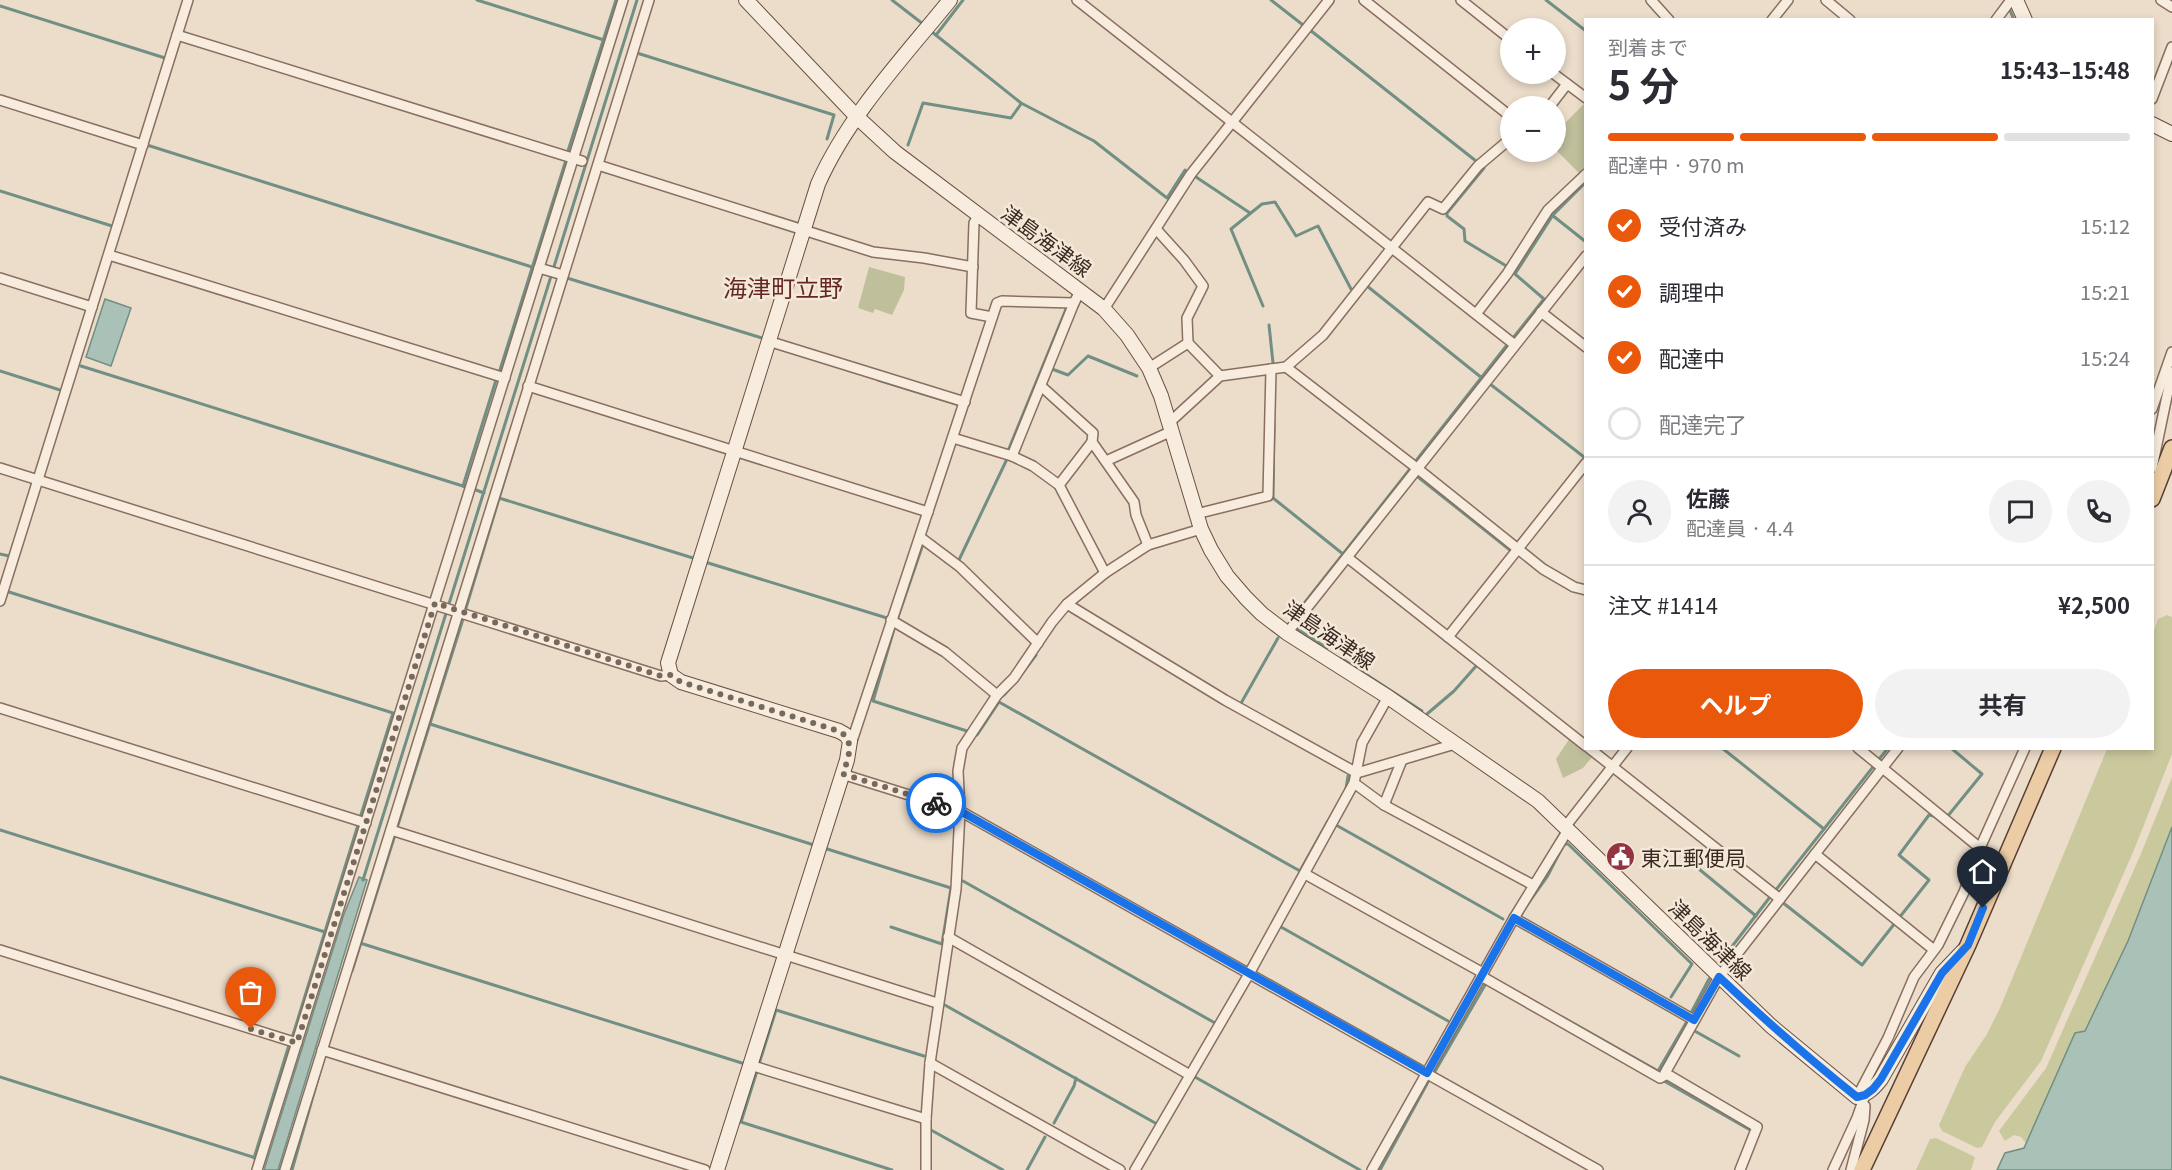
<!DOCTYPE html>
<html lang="ja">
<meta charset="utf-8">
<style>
body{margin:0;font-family:Georgia,"Noto Sans JP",serif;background:#f2f2f3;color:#2b2b33;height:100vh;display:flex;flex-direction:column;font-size:22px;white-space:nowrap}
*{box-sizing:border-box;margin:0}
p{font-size:20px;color:#7c7c81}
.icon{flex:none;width:33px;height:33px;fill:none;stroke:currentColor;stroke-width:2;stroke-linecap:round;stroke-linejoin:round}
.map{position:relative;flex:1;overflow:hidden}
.sheet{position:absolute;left:1584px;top:18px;width:570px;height:732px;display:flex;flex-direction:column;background:#fff;border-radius:0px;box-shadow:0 3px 9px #0003}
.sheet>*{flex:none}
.tools{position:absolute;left:1500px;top:18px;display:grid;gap:12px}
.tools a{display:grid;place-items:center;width:66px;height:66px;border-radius:50%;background:#fff;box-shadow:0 3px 9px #0003;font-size:30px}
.pin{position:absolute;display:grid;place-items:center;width:51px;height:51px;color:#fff;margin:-62px -26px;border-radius:50% 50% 50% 0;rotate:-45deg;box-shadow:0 0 6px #0007}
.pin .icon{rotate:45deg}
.courier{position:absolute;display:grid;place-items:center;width:60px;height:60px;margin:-30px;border:4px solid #1a73e8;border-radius:50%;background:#fff;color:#222;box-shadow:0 2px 8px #0007}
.summary em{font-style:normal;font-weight:700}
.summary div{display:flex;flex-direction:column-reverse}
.summary{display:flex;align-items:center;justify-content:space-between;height:102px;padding:0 24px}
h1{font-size:39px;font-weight:700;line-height:45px}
.bar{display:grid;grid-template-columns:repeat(4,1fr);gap:9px 6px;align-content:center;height:72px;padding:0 24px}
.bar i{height:8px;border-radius:4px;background:#e1e1e2}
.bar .selected{background:#ea580c}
.bar p{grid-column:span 4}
.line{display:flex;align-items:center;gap:15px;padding:0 24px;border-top:2px solid #e1e1e2}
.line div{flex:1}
.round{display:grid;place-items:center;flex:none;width:63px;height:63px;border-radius:32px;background:#f2f2f3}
ol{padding:0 24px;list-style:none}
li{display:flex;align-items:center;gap:18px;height:66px}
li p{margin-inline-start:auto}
li .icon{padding:6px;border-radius:50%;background:#ea580c;color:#fff;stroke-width:4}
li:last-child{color:#7c7c81}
li i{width:33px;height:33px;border:3px solid #e1e1e2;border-radius:50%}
.cta{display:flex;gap:12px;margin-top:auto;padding:12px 24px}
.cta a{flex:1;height:69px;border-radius:36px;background:#ea580c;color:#fff;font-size:24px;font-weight:700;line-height:69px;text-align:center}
.cta a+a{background:#f2f2f3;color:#2b2b33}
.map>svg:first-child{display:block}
.green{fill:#cac99e}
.cemetery{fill:#c0bf9c}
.water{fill:#aac1b7;stroke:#718f84;stroke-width:1.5}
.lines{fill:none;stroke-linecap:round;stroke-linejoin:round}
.stream{stroke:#718f84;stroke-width:3}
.street-casing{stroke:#886f5f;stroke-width:12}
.secondary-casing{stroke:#6a5142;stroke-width:16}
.primary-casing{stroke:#573e33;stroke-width:18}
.street{stroke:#f7ecdd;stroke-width:9}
.secondary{stroke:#f7ecdd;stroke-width:14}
.primary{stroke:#eccca5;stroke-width:15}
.done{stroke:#78695d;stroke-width:6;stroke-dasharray:0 10.8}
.route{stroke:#1a73e8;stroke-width:8}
.labels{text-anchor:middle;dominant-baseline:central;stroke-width:5;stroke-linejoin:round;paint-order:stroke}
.street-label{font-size:21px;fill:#3a2a22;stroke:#f4e9d9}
.poi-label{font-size:21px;fill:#3a2a22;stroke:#f4e9d9;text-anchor:start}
.quarter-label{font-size:24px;fill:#642824;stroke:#f4e9d9}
</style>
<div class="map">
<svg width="2172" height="1170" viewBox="0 0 2172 1170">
<rect width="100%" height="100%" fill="#ecddca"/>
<g class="green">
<polygon points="2167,615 2172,617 2172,754 2134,850 2041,1061 1995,1122 1982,1147 1977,1148 1942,1131 1939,1125 1965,1067 1987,1034 2000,1008 2107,749 2152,748 2153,634 2158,619"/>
<polygon points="2172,777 2172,827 2128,941 2085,1031 2075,1034 2026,1143 2021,1137 2014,1135 2005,1141 1999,1131 2046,1068 2140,856"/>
<polygon points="1936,1138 1975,1157 1971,1170 1916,1170 1930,1139"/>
</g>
<g class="cemetery">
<polygon points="1585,103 1585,171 1581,175 1556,150 1556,112 1566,122"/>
<polygon points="869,267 905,277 904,290 892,315 875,309 873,313 858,308"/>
<polygon points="1570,738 1593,756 1583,768 1563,778 1556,759"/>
</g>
<g class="water">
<polygon points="105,299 131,308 111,366 86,357"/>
<polygon points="2172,827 2172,1170 1997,1170 2005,1153 2024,1148 2075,1033 2085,1031 2128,941"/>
<polygon points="359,877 367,880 278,1170 264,1170 344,914"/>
</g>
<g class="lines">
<g class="stream">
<polyline points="477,0 604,40"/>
<polyline points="892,0 923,24"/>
<polyline points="1271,0 1303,25"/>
<polyline points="1546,0 1586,31"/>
<polyline points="0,6 165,58"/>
<polyline points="2009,8 2014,20"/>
<polyline points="1310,30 1476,161"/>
<polyline points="932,32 1021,103 1094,141 1167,198 1185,170 1187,172"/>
<polyline points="936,35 963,0"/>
<polyline points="636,56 637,53 834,115 827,139"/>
<polyline points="147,145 532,267"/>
<polyline points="908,145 923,103 1011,118 1021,104"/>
<polyline points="568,151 616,0"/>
<polyline points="1482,166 1484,168 1447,213 1447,216 1464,229 1465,241 1508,267"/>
<polyline points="1196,177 1250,213"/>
<polyline points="0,191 112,226"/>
<polyline points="1552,215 1586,242"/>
<polyline points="567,278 762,338"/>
<polyline points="1367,286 1482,378"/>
<polyline points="1263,306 1231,229 1262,204 1275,202 1296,236 1318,226 1351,289"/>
<polyline points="1269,325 1273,363"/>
<polyline points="1513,338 1544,299 1515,274 1553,215 1586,182"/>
<polyline points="81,366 466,487"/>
<polyline points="1052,369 1068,375 1088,356 1137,376"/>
<polyline points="0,371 60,390"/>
<polyline points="499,373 566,160"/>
<polyline points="878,380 956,404"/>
<polyline points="1490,384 1584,457"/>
<polyline points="1274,422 1273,498 1343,554"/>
<polyline points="1008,451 1066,309"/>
<polyline points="1415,462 1507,345"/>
<polyline points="1418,477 1510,550"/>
<polyline points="463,486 496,380"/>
<polyline points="476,490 484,493"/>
<polyline points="499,498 693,558"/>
<polyline points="0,554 9,556"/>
<polyline points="956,560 958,562 1007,459"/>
<polyline points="705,562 887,618"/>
<polyline points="9,592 393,713 360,818"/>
<polyline points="466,608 523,419"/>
<polyline points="898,617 922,547"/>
<polyline points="1291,620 1410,469"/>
<polyline points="894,629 873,701 967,731"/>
<polyline points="1297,629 1327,648"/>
<polyline points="1341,658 1422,711"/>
<polyline points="1017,680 1036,655"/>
<polyline points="1004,695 1011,687"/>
<polyline points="1242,706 1240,705 1278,638"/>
<polyline points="1427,714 1454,691 1477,665"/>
<polyline points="430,724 814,845"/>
<polyline points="974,734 977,735 999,702 1300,871 1328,821"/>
<polyline points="1722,748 1824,829"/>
<polyline points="1880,758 1888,748"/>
<polyline points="1346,789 1348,776"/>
<polyline points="1947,817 1982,774 1951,748"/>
<polyline points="1336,825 1503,919"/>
<polyline points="397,828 463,619"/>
<polyline points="0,830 325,932"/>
<polyline points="824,848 951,888 942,944 891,927"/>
<polyline points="1688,860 1756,916"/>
<polyline points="363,880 637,0"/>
<polyline points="963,881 1215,1023"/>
<polyline points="1775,891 1873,767"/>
<polyline points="1782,902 1862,965 1895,923"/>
<polyline points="1527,905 1547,877 1564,844 1568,844 1692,964 1671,997"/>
<polyline points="1899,918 1929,880 1899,855 1929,815 1934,816"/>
<polyline points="1281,927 1448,1021"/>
<polyline points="360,943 745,1064"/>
<polyline points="1717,966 1770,897"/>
<polyline points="352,971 394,838"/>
<polyline points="943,1004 1157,1124 1158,1122"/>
<polyline points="1691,1013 1709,979"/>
<polyline points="1562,1017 1658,1071 1686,1023"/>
<polyline points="1693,1030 1739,1056"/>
<polyline points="292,1038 358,825"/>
<polyline points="759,1064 776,1010 924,1056"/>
<polyline points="757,1071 741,1122 892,1170"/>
<polyline points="1434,1073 1485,985"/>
<polyline points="0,1077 256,1158"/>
<polyline points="1195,1077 1360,1170"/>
<polyline points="1664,1081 1752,1131 1751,1133"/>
<polyline points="1054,1123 1074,1086 1076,1078"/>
<polyline points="931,1130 1003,1170"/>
<polyline points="254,1158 289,1045"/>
<polyline points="292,1170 323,1061"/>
<polyline points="1027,1170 1045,1137"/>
<polyline points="1380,1170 1428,1082"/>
</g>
<defs>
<g id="street">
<polyline points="1077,0 1515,345"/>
<polyline points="1364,0 1510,116"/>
<polyline points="1461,0 1510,39"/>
<polyline points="1651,0 1669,20"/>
<polyline points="1826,0 1850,20"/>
<polyline points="2161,0 2172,7"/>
<polyline points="1772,20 1788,0"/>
<polyline points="1996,20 2011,0"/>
<polyline points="177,35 582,161"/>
<polyline points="1554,74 1586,98"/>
<polyline points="2152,99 2172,47"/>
<polyline points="0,100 143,145"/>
<polyline points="1550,106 1567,84"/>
<polyline points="598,165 873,252 924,258 973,267"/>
<polyline points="978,216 974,223 971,313 992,317"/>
<polyline points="1156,229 1184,260 1203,286 1187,318 1188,343"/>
<polyline points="109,255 505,378"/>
<polyline points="563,275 539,268 623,0"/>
<polyline points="0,278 92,307"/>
<polyline points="1104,309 1191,174 1329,0"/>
<polyline points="1541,312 1586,347"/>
<polyline points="1476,314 1507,274 1548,210 1586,174"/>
<polyline points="768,341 965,402"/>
<polyline points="1286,367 1418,469 1543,569 1574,587 1586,590"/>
<polyline points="1149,368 1188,343 1220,376"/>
<polyline points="528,386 928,512"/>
<polyline points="1041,386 1093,433 1092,442 1134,502 1136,515 1148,545"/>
<polyline points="2152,409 2172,352"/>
<polyline points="1170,422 1220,376 1271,369"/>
<polyline points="953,438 1012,456 1074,303"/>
<polyline points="1012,456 1033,466 1059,485 1105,573"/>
<polyline points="1106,461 1172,431"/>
<polyline points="0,468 661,676 671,675"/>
<polyline points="2152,468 2172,372"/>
<polyline points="1059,485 1092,442"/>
<polyline points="1196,514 1268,496 1271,369 1286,367 1323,335 1428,202 1443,209 1478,166 1510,139"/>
<polyline points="920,537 960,567 1038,643"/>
<polyline points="1348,558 1586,746"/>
<polyline points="0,601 188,0"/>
<polyline points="1067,604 1225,700 1357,773 1455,744"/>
<polyline points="891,620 945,652 997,695"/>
<polyline points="1287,633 1586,256"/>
<polyline points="1448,637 1586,463"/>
<polyline points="0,708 366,823"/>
<polyline points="850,747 997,303 1002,301 1074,303 1080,291"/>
<polyline points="1589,748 1780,899"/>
<polyline points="1858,748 1980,848"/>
<polyline points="842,774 960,811 1598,1170"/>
<polyline points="1354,783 1384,805 1533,885"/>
<polyline points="1384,805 1402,760"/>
<polyline points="1565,827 1627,748"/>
<polyline points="391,830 937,1003"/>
<polyline points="1815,854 1934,950"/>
<polyline points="1305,874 1483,973"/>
<polyline points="1514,918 1694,1020"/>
<polyline points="948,937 1190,1075"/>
<polyline points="0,950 297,1043"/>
<polyline points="1481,976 1660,1078 1667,1074"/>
<polyline points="322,1050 705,1170"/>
<polyline points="930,1063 1120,1170"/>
<polyline points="750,1065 926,1119"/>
<polyline points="1857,1097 1888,1038 1914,977 1938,945 1964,892 1980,848 2025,748"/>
<polyline points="257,1170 539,268"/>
<polyline points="285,1170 649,0"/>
<polyline points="926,1170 926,1119 930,1063 956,889 960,811 958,771 962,748 997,695 1014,678 1052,622 1067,604 1105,573 1148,545 1201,529"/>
<polyline points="1135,1170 1249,974 1354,783 1362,743 1388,697"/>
<polyline points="1372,1170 1514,918 1568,830"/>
<polyline points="1740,1170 1757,1127 1665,1073 1719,977 1898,748"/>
<polyline points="1833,1170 1857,1118 1865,1095"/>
<polyline points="1851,1170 1864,1120 1865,1106"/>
</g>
<g id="secondary">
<path d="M746,0L857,117L895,152L1104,309L1127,335L1149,368L1161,396L1201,529L1211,550L1227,576L1246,598L1262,614L1287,633L1388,697L1538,801L1771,1026L1857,1097C1868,1094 1874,1088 1881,1079L1942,973L1963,951"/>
<polyline points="2016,0 2025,20"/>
<polyline points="2152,124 2172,134"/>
<path d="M717,1170L847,760L850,741L846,735L839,731L681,682L671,675L668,663L818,184C848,116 903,58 950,0"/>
</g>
<g id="primary">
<polyline points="2152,499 2172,448"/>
<polyline points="1862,1170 1968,945 2053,748"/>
</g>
</defs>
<use href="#street" class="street-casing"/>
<use href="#secondary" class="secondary-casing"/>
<use href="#primary" class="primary-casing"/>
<use href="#street" class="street"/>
<use href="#secondary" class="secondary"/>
<use href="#primary" class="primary"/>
</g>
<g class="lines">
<path class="done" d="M251,1029L297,1043L435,603L661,676L670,675L681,682L839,731C856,741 848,758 843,774L936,803"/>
<path class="route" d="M936,803L960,811L1427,1073L1514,918L1694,1020L1719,977C1764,1019 1809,1059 1857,1097L1865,1095L1873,1089L1881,1079L1942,973L1968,945L1983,908"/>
</g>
<defs>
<symbol id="civic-disc" viewBox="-11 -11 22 22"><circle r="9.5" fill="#943341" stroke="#f4e9d9"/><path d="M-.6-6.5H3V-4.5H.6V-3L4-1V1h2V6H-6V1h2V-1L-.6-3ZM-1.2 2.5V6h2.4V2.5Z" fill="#fff"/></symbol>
</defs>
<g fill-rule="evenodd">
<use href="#civic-disc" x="1604" y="840" width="33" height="33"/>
</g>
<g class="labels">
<g class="street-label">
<text transform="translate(1047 240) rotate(36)">津島海津線</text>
<text transform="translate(1330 634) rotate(34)">津島海津線</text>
<text transform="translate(1711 939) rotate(44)">津島海津線</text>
</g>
<g class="poi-label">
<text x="1641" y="857">東江郵便局</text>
</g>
<g class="quarter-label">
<text x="783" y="286">海津町立野</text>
</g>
</g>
</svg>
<div class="tools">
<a>+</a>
<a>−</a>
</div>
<div class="pin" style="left:251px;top:1029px;background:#ea580c"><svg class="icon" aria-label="bag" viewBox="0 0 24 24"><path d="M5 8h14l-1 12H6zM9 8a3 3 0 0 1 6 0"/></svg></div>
<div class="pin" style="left:1983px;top:908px;background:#1f2937"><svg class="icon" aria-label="home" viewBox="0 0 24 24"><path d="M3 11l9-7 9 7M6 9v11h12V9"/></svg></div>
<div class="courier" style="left:936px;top:803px"><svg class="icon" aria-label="bike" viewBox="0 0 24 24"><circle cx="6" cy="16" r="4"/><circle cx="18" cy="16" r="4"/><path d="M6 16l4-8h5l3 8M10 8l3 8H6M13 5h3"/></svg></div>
<section class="sheet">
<div class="summary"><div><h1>5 分</h1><p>到着まで</p></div><em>15:43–15:48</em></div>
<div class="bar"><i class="selected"></i><i class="selected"></i><i class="selected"></i><i></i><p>配達中 · 970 m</p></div>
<ol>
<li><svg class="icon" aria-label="check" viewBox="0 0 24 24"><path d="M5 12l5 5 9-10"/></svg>受付済み<p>15:12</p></li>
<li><svg class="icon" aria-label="check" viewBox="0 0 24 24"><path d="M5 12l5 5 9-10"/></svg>調理中<p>15:21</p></li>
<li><svg class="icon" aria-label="check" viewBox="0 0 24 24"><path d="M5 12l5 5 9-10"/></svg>配達中<p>15:24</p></li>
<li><i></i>配達完了</li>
</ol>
<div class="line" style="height:108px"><a class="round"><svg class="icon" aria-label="person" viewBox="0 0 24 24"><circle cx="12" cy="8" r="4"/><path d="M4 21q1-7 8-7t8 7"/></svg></a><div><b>佐藤</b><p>配達員 · 4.4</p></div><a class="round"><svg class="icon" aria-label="chat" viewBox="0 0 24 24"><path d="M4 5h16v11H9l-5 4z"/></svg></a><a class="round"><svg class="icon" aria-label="phone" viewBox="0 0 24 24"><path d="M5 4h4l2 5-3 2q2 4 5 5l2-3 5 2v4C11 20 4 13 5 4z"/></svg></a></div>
<div class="line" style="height:78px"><div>注文 #1414</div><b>¥2,500</b></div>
<div class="cta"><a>ヘルプ</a><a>共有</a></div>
</section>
</div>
